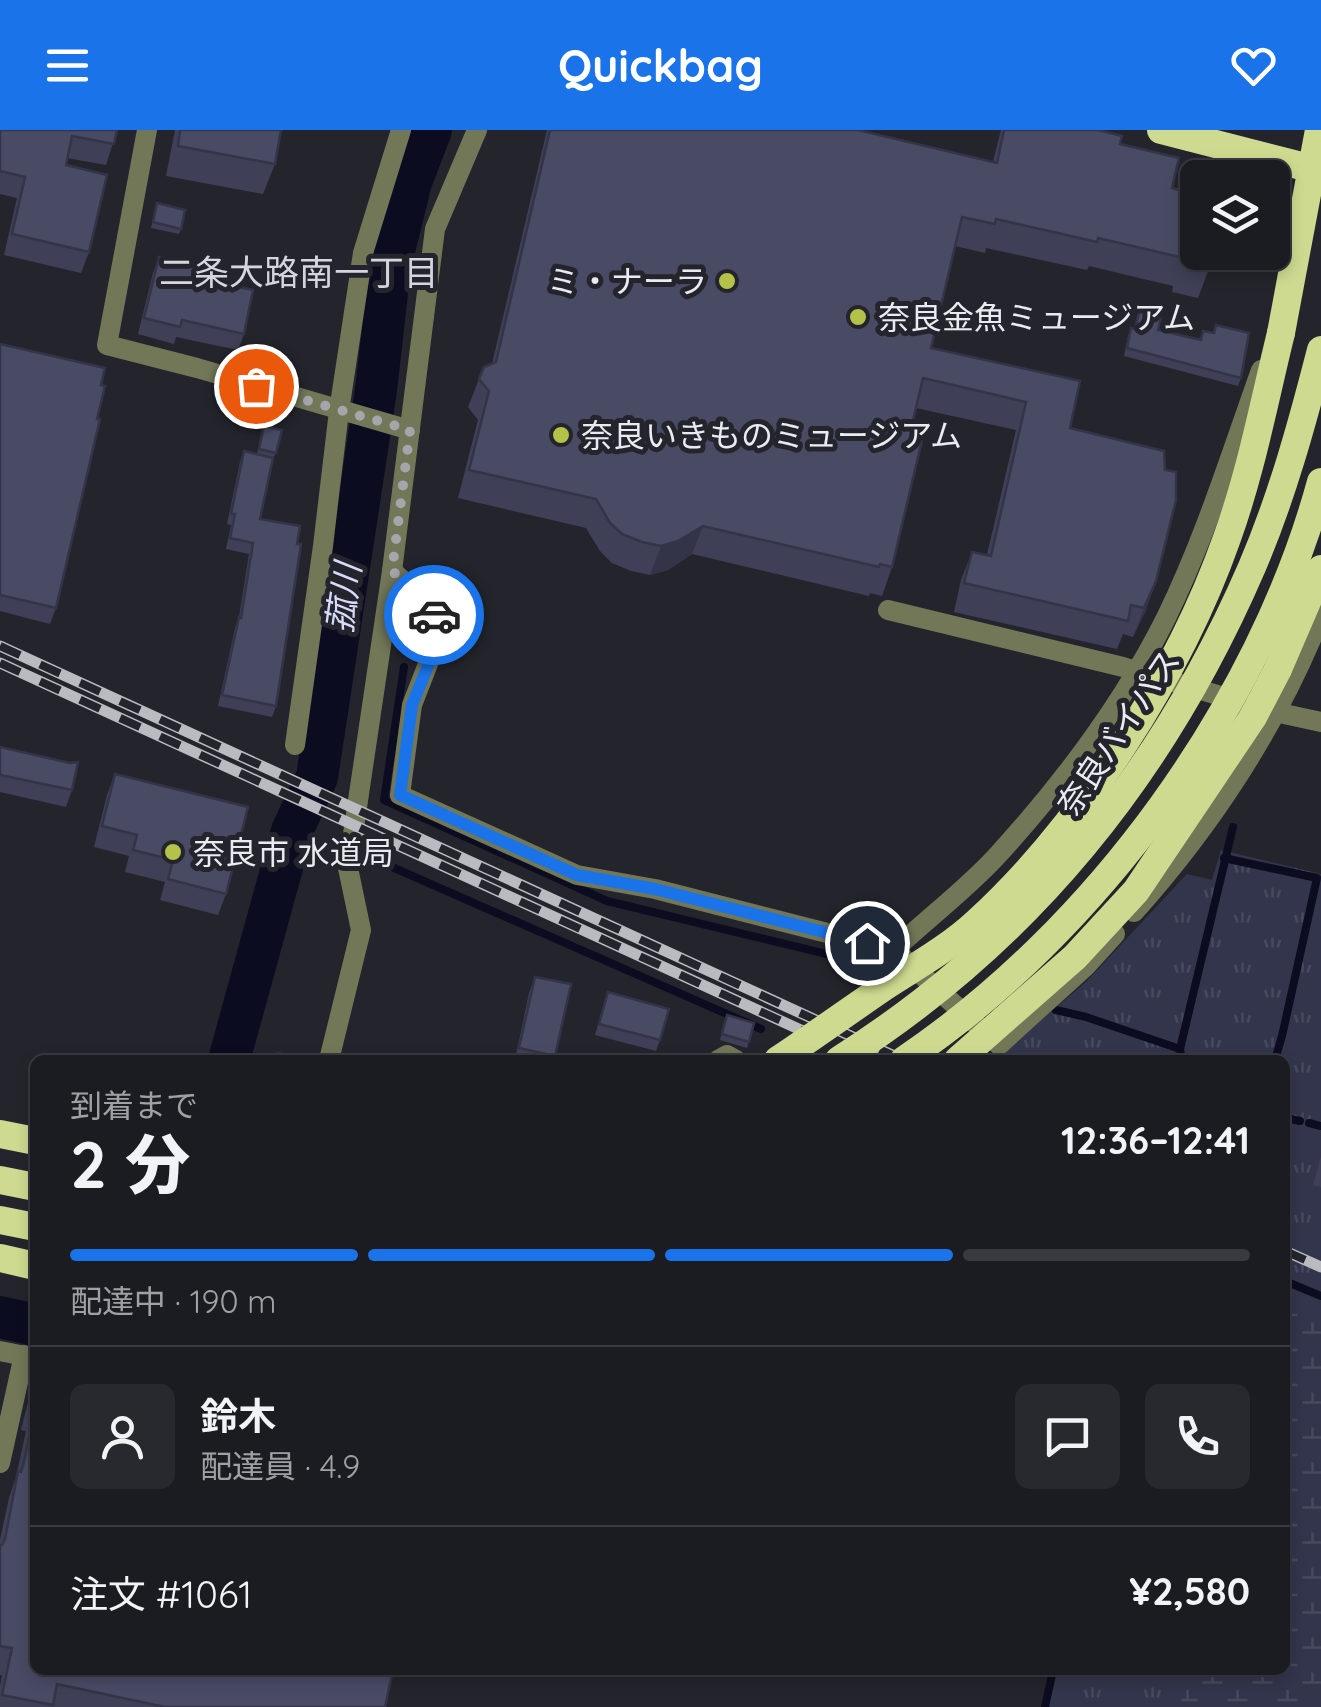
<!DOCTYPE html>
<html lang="ja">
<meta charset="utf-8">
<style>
body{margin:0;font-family:Quicksand,"Noto Sans JP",sans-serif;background:#28292e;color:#f1f3f6;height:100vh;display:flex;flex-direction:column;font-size:38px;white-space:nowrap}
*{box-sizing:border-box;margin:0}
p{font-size:32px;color:#a0a1a5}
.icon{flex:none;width:55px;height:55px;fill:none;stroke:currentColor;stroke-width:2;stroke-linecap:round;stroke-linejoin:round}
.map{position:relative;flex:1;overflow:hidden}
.drawer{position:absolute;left:30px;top:925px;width:1260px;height:620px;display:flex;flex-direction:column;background:#1b1c21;border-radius:15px;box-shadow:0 5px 15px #0003,0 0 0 2px #393a3f}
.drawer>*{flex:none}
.tools{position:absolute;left:1180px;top:30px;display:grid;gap:20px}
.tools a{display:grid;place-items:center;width:110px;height:110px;border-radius:15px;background:#1b1c21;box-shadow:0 5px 15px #0003,0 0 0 2px #393a3f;font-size:50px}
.pin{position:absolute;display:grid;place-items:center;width:85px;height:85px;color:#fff;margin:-42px;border:5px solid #fff;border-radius:50%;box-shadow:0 2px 10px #0007}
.courier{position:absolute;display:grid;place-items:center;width:100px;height:100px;margin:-50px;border:8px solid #1a73e8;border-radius:50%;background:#fff;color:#222;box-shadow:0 2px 12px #0007}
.overview em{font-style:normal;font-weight:800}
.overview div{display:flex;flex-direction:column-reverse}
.overview{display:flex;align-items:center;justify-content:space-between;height:170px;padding:0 40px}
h1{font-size:65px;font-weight:800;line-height:75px}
.bar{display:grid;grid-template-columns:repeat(4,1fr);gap:15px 10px;align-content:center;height:120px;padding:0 40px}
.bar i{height:12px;border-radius:8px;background:#393a3f}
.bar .selected{background:#1a73e8}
.bar p{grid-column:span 4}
.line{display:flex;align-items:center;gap:25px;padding:0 40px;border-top:2px solid #393a3f}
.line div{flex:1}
.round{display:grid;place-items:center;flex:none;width:105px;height:105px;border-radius:15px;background:#28292e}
header{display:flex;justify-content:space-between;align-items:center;height:130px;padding:0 40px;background:#1a73e8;color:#fff;font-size:45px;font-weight:800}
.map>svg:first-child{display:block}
.grass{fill:url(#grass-tufts)}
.wetland{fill:url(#wetland-marsh)}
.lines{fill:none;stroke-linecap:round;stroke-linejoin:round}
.stream{stroke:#0c0c21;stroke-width:8}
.river{stroke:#0c0c21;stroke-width:42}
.minor{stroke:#727758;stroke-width:20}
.trunk{stroke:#ceda90;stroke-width:28}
.rail-casing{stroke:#babbc1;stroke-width:11}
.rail{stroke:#24252c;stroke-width:8;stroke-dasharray:22;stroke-linecap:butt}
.trunk-bridge{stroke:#ceda90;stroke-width:28}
.wall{fill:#3f4057}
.shaded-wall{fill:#333447}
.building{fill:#494b65;stroke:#333447;stroke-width:2.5}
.done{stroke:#a5a6ab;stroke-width:10;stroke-dasharray:0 18}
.route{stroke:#1a73e8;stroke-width:12}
.poi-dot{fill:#b4c24a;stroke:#24252c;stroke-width:4}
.labels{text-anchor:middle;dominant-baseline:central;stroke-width:10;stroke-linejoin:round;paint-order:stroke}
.poi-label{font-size:32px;fill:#eaebf0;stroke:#24252c;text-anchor:start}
.street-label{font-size:32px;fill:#eaebf0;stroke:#24252c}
.neighbourhood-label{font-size:35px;fill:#d4d5df;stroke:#24252c}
.water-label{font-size:35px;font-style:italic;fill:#d7dafa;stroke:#24252c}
</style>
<header><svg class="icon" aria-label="menu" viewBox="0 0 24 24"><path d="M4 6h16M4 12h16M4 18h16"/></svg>Quickbag<svg class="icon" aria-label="heart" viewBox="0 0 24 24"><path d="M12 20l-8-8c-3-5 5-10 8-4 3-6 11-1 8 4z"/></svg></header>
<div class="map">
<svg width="1321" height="1577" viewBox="0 0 1321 1577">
<defs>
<pattern id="grass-tufts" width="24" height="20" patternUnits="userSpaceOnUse" patternTransform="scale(2.5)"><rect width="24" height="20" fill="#33354d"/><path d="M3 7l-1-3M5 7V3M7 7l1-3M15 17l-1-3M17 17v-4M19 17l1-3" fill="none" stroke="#47495e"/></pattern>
<pattern id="wetland-marsh" width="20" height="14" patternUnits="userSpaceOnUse" patternTransform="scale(2.5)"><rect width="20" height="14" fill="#33354d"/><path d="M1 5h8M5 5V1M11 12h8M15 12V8" fill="none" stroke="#47495e"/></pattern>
</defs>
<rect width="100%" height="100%" fill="#24252c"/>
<polygon class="grass" points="1221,720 1321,744 1321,1577 1048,1577 1056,1540 1285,1540 1285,930 995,930 1087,851 1187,744 1212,750"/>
<polygon class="wetland" points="1285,1171 1321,1184 1321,1577 1180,1577 1188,1540 1285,1540"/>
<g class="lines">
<g class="stream">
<polyline points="404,537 384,670 607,771 897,841"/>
<polyline points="1224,728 1317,748 1282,906 1275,930"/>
<polyline points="392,737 761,899"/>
<polyline points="1056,880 1086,887 1180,919"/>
<polyline points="1182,930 1180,919 1233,697"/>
<polyline points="1285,988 1300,991"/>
<polyline points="1309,993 1321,996"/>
<polyline points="1285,1151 1321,1166"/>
<polyline points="1045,1577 1053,1540"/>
</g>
<g class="river">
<polyline points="229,930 292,701 317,647 376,260 390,137 411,52 431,0"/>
<polyline points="0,1187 35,1195"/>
</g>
<g class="minor">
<polyline points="147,0 107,215 197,238 410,300"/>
<polyline points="392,441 421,466 438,492 433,521 412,575 400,665 577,745 655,759 894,820"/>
<polyline points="888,480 1123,537 1275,582 1321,592"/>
<polyline points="295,615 323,416 339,281 363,123 401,0"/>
<path d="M1134,782C1211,696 1279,593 1321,485"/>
<path d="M1115,804L1086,836L999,915L894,820C927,789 964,761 995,728C1061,656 1122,576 1166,488C1205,408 1231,324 1261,240"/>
<polyline points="329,930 361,800 348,738 392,441 435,99 477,0"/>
<polyline points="718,930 727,925 736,930"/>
<polyline points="0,1221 35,1228"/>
<polyline points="0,1333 24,1225"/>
</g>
<g class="trunk">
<polyline points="1161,0 1321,41"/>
<polyline points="1281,203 1319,0"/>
<polyline points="1278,539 1321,439"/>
<polyline points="0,1004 35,1011"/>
<polyline points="0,1050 35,1057"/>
<polyline points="0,1090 35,1097"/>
<polyline points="0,1128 35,1136"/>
</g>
<defs>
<g id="rail">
<polyline points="0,516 903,930"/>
<polyline points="0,533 803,901"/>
<polyline points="1285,1121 1321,1137"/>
</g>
</defs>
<use href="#rail" class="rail-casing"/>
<use href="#rail" class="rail"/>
<g class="trunk-bridge">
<path d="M778,930C814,906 849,881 884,857C916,836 949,818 977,792C1082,696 1180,542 1227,408C1251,342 1264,272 1281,203"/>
<path d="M839,930C1029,810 1163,643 1252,437C1282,367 1302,294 1321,220"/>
<path d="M904,930C1096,801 1260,576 1321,352"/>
<polyline points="958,930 1075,827 1136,761 1253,587 1278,539"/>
</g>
</g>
<g class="wall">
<polygon points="0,0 117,0 106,35 67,28 66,35 89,122 81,143 4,125 17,68 0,64"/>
<polygon points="175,0 281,0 275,34 263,64 166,46"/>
<polygon points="547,0 858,0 993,32 1001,0 1098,0 1120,14 1172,58 1198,122 1222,122 1216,138 1210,136 1198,168 1172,162 1173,156 1089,136 1087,140 986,118 985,123 955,116 931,218 1080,251 1070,298 1146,480 1133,507 1123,504 1117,519 954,482 961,450 972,422 987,425 1016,300 916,278 911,299 892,437 882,466 870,463 869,466 692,424 668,440 650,445 631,441 612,433 600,421 586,398 458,368 478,290 468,277 479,249 492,234"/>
<polygon points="155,79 181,99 179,104 151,98"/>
<polygon points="159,127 193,147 244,204 238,220 176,207 174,214 138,204 153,143"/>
<polygon points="1140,178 1158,200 1200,210 1203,201 1213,203 1216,195 1241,248 1238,256 1124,226 1128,206 1131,198 1134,199"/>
<polygon points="0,214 56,478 50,494 0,481"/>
<polygon points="262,301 276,323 273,328 260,389 276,576 272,587 218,576 235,498 239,487 249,424 226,419 231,395 227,394 240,332 244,321 257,324"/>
<polygon points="0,617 72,660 66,677 0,662"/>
<polygon points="115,644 226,764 218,785 160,770 165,752 125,742 129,726 94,717 107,665"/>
<polygon points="535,847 571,854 553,930 515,930 529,863"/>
<polygon points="608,862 660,910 656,921 595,905"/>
<polygon points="727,885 754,893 747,918 720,910"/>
<polygon points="1321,1026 1321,1057 1313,1055"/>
<polygon points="35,1244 35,1540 385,1577 0,1577 0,1556 2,1545 0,1545 0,1410 9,1368 16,1347 26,1301 21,1300"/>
</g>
<g class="shaded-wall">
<polygon points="703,396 692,424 668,440 650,445 661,416"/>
<polygon points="1156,451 1146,480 1133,507 1144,478"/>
</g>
<g class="building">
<polygon points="0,0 117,0 114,14 72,6 66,35 107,45 89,122 12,104 25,47 0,41"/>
<polygon points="180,0 281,0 275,34 178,16"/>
<polygon points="550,0 858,0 997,33 1004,0 1098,0 1122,6 1120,14 1179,28 1172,58 1198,65 1198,122 1213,122 1209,140 1182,133 1184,128 1098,108 1097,112 996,89 995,94 962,87 931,218 1080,251 1070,298 1164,321 1165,340 1176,342 1176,370 1156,451 1144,478 1131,475 1128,491 964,453 972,422 991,426 1026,272 923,248 911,299 924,302 892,437 880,434 879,437 703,396 678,411 661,416 642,412 622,404 610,393 596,369 469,340 489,261 479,249 484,237 496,232"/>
<polygon points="157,73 185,80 181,99 153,92"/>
<polygon points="159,127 196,137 193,147 253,160 244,204 182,190 180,197 144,188"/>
<polygon points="1140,178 1162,183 1158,200 1201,210 1203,201 1214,203 1216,195 1249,203 1241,248 1127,218 1131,198 1135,199"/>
<polygon points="0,214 105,238 101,255 105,256 97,289 100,289 56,478 0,465"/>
<polygon points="264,296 282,300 276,323 259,319"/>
<polygon points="244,321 273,328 260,389 300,396 297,414 301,414 276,576 222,565 239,487 241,488 253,413 230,408 235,384 231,384"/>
<polygon points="0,617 70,633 78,632 72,660 0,645"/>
<polygon points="115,644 248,677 226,764 168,749 173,730 133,720 137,705 102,696"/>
<polygon points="535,847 571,854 555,926 519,918"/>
<polygon points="608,862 669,879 660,910 599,894"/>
<polygon points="727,885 754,893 749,912 722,904"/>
<polygon points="278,923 308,930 276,930"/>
<polygon points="35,1256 35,1274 31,1273"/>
<polygon points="35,1276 35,1540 393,1540 385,1577 165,1577 57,1554 53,1575 2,1565 12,1518 0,1516 0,1415 2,1415 5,1409 18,1341 21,1342 24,1332"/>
</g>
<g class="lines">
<polyline class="done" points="256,256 410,300 392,441 422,466 434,485"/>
<polyline class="route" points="434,485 438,492 434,521 412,575 400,665 577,745 655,759 867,813"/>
</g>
<g class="poi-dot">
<circle cx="727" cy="151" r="10"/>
<circle cx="858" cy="187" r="10"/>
<circle cx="561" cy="305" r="10"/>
<circle cx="173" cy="722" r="10"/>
</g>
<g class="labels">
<g class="poi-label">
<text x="707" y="151" text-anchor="end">ミ・ナーラ</text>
<text x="878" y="187">奈良金魚ミュージアム</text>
<text x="581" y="305">奈良いきものミュージアム</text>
<text x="193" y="722">奈良市 水道局</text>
</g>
<g class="street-label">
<text transform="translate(1118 602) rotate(-56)">奈良バイパス</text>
</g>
<g class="neighbourhood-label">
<text x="299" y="142">二条大路南一丁目</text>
</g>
<g class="water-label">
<text transform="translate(343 468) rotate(-82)">菰川</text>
</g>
</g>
</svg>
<div class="tools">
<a><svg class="icon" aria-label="layers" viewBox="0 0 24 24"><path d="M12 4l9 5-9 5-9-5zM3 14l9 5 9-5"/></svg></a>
</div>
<div class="pin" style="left:256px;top:256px;background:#ea580c"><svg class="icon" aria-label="bag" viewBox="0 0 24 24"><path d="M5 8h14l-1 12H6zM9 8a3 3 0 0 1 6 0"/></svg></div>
<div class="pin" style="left:867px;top:813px;background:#1f2937"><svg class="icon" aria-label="home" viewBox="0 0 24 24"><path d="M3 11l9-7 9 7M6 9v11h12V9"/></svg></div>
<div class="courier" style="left:434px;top:485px"><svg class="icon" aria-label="car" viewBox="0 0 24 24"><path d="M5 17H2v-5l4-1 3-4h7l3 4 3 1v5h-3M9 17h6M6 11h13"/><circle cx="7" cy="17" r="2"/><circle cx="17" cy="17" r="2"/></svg></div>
<section class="drawer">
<div class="overview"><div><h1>2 分</h1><p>到着まで</p></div><em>12:36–12:41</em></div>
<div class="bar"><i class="selected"></i><i class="selected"></i><i class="selected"></i><i></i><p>配達中 · 190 m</p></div>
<div class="line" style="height:180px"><a class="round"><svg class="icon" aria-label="person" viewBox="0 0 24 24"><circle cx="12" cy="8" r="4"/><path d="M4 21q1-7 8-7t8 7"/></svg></a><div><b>鈴木</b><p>配達員 · 4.9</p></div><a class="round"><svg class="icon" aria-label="chat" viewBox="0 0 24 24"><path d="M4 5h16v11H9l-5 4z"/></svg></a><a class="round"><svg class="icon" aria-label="phone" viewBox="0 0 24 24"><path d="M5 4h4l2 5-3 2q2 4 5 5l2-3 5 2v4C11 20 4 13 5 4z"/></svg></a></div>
<div class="line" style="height:130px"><div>注文 #1061</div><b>¥2,580</b></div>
</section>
</div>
